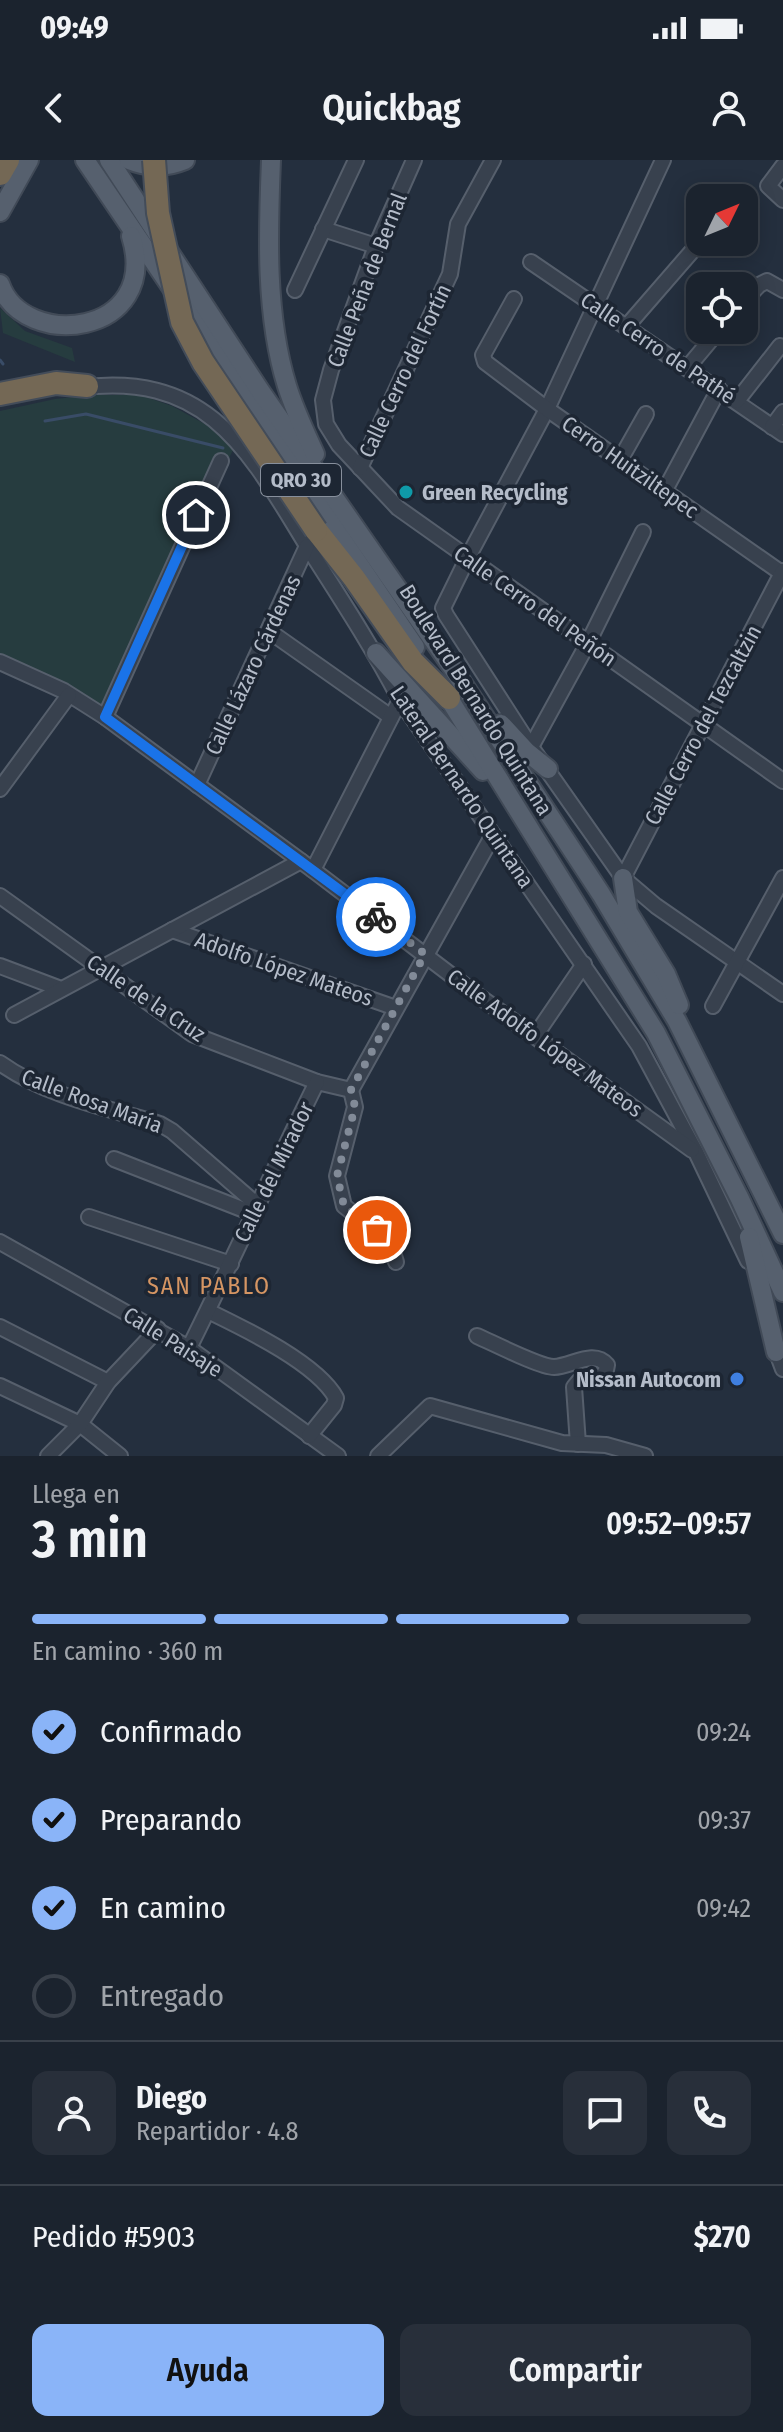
<!DOCTYPE html>
<html lang="es">
<meta charset="utf-8">
<style>
body{margin:0;font-family:"Fira Sans Condensed",sans-serif;background:#282f3a;color:#f1f3f6;height:100vh;display:flex;flex-direction:column;font-size:30px;white-space:nowrap}
*{box-sizing:border-box;margin:0}
p{font-size:26px;color:#a0a4aa}
.icon{flex:none;width:44px;height:44px;fill:none;stroke:currentColor;stroke-width:2;stroke-linecap:round;stroke-linejoin:round}
.map{position:relative;height:1296px;overflow:hidden}
.side{display:flex;flex-direction:column;background:#1b232e;flex:1}
.side>*{flex:none}
.needle{width:52px;rotate:47deg}
.fabs{position:absolute;left:686px;top:24px;display:grid;gap:16px}
.fabs a{display:grid;place-items:center;width:72px;height:72px;border-radius:16px;background:#1b232e;box-shadow:0 4px 20px #0003,0 0 0 2px #39404a;font-size:40px}
.pin{position:absolute;display:grid;place-items:center;width:68px;height:68px;color:#fff;margin:-34px;border:4px solid #fff;border-radius:50%;box-shadow:0 2px 8px #0007}
.courier{position:absolute;display:grid;place-items:center;width:80px;height:80px;margin:-40px;border:6px solid #1a73e8;border-radius:50%;background:#fff;color:#222;box-shadow:0 2px 10px #0007}
.headline em{font-style:normal;font-weight:600}
.headline div{display:flex;flex-direction:column-reverse}
.headline{display:flex;align-items:center;justify-content:space-between;height:136px;padding:0 32px}
h1{font-size:52px;font-weight:600;line-height:60px}
.bar{display:grid;grid-template-columns:repeat(4,1fr);gap:12px 8px;align-content:center;height:96px;padding:0 32px}
.bar i{height:10px;border-radius:6px;background:#39404a}
.bar .selected{background:#8ab4f8}
.bar p{grid-column:span 4}
.line{display:flex;align-items:center;gap:20px;padding:0 32px;border-top:2px solid #39404a}
.line div{flex:1}
.round{display:grid;place-items:center;flex:none;width:84px;height:84px;border-radius:16px;background:#282f3a}
ol{padding:0 32px;list-style:none}
li{display:flex;align-items:center;gap:24px;height:88px}
li p{margin-inline-start:auto}
li .icon{padding:8px;border-radius:50%;background:#8ab4f8;color:#111;stroke-width:4}
li:last-child{color:#a0a4aa}
li i{width:44px;height:44px;border:4px solid #39404a;border-radius:50%}
.cta{display:flex;gap:16px;margin-top:auto;padding:16px 32px}
.cta a{flex:1;height:92px;border-radius:16px;background:#8ab4f8;color:#111;font-size:32px;font-weight:600;line-height:92px;text-align:center}
.cta a+a{background:#282f3a;color:#f1f3f6}
.status{display:flex;justify-content:space-between;align-items:center;height:56px;padding:0 40px;background:#1b232e;direction:ltr}
.status svg{height:22px;fill:currentColor}
header{display:flex;justify-content:space-between;align-items:center;height:104px;padding:0 32px;background:#1b232e;font-size:36px;font-weight:600}
.map>svg:first-child{display:block}
.green{fill:#263c3f}
.lines{fill:none;stroke-linecap:round;stroke-linejoin:round}
.stream{stroke:#394c67;stroke-width:3}
.minor-casing{stroke:#565f6c;stroke-width:18}
.major-casing{stroke:#414a57;stroke-width:22}
.highway-casing{stroke:#434c59;stroke-width:26}
.minor{stroke:#38414e;stroke-width:14}
.major{stroke:#56606e;stroke-width:18}
.highway{stroke:#746855;stroke-width:22}
.highway-bridge-casing{stroke:#434c59;stroke-width:26;stroke-linecap:butt}
.highway-bridge{stroke:#746855;stroke-width:22}
.done{stroke:#828b98;stroke-width:8;stroke-dasharray:0 14.4}
.route{stroke:#1a73e8;stroke-width:10}
.culture-dot{fill:#0f9aa8;stroke:#1d2633;stroke-width:3}
.shop-dot{fill:#3f7fe0;stroke:#1d2633;stroke-width:3}
.labels{text-anchor:middle;dominant-baseline:central;stroke-width:7;stroke-linejoin:round;paint-order:stroke}
.shield{fill:#1d2633;stroke:#878f9c;stroke-width:2}
.shield-label{font-size:20px;font-weight:bold;fill:#b4bcc9}
.street-label{font-size:22px;fill:#b4bcc9;stroke:#1d2633}
.poi-label{font-size:22px;font-weight:bold;fill:#b4bcc9;stroke:#1d2633;text-anchor:start}
.neighbourhood-label{font-size:24px;letter-spacing:2px;fill:#d59563;stroke:#1d2633}
</style>
<div class="status"><b>09:49</b><svg viewBox="0 0 49 12"><path d="M0 12V9h3v3zM5 12V6h3v6zM10 12V3h3v9zM15 12V0h3v12zM26 1h20v11H26zM47 4h2v5h-2z"/></svg></div>
<header><svg class="icon" aria-label="back" viewBox="0 0 24 24"><path d="M15 5l-7 7 7 7"/></svg>Quickbag<svg class="icon" aria-label="person" viewBox="0 0 24 24"><circle cx="12" cy="8" r="4"/><path d="M4 21q1-7 8-7t8 7"/></svg></header>
<div class="map">
<svg width="783" height="1296" viewBox="0 0 783 1296">
<rect width="100%" height="100%" fill="#242f3e"/>
<g class="green">
<polygon points="0,148 25,171 72,188 75,202 3,173"/>
<polygon points="92,235 140,235 172,246 225,275 233,290 104,547 0,498 0,251 55,239"/>
</g>
<g class="lines">
<g class="stream">
<polyline points="0,200 3,204"/>
<polyline points="45,261 86,254 223,288"/>
</g>
<defs>
<g id="minor">
<polyline points="414,0 376,86 331,210 323,240 326,264 339,285 398,348 783,621"/>
<polyline points="663,0 547,249 467,399 443,448 446,455 531,587 623,718 656,746 783,834"/>
<polyline points="783,6 768,26 783,40"/>
<polyline points="323,69 376,86"/>
<polyline points="531,102 783,274"/>
<polyline points="295,130 356,0"/>
<polyline points="514,139 483,195 485,202 547,249 783,414"/>
<polyline points="744,141 759,125 767,121 783,130"/>
<polyline points="627,166 700,82"/>
<polyline points="688,207 719,170"/>
<path d="M78,228C210,210 250,293 309,389C341,439 373,488 400,540L639,886L696,992L748,1101"/>
<polyline points="737,241 780,186"/>
<polyline points="772,267 783,252"/>
<polyline points="620,300 646,254"/>
<polyline points="360,308 450,114 458,64 493,0"/>
<polyline points="665,330 719,229"/>
<polyline points="269,471 391,557"/>
<polyline points="0,502 64,531 105,557 313,710 476,834 692,990"/>
<polyline points="105,557 221,301"/>
<polyline points="531,587 588,483 643,372"/>
<polyline points="197,625 307,386"/>
<polyline points="0,629 69,535"/>
<polyline points="313,710 400,540"/>
<polyline points="623,718 783,411"/>
<polyline points="0,736 192,874 317,922 351,930"/>
<polyline points="172,770 396,848"/>
<polyline points="0,806 61,829"/>
<polyline points="713,846 783,718"/>
<polyline points="14,855 301,701"/>
<polyline points="535,876 584,804"/>
<path d="M0,903C46,936 107,948 160,964L172,971L256,1044"/>
<polyline points="351,930 493,675"/>
<polyline points="351,930 355,947 337,1016 344,1046 390,1082 396,1102"/>
<polyline points="114,999 252,1053"/>
<polyline points="89,1057 231,1104"/>
<polyline points="0,1082 189,1188 338,1296"/>
<path d="M208,1151C243,1168 317,1203 336,1238L334,1245L309,1276"/>
<polyline points="0,1167 108,1222"/>
<path d="M477,1176C493,1183 540,1207 554,1207C572,1206 594,1189 607,1205L605,1215L579,1221L574,1227L578,1284"/>
<polyline points="773,1182 783,1209"/>
<path d="M189,1188C233,1100 273,1010 317,922"/>
<polyline points="0,1226 80,1264 120,1296"/>
<polyline points="48,1296 80,1264 108,1222 158,1169"/>
<polyline points="378,1296 430,1246 562,1283 606,1285 645,1296"/>
</g>
<g id="major">
<polyline points="85,0 415,487"/>
<polyline points="109,0 261,232 452,507 601,734 677,861 783,1074"/>
<path d="M129,0C148,8 166,8 185,0"/>
<path d="M271,0C268,73 265,155 287,226C294,249 305,272 315,294"/>
<polyline points="0,52 29,0"/>
<path d="M0,124C23,191 162,177 131,76"/>
<polyline points="376,493 483,611"/>
<polyline points="443,529 656,873 740,1039 783,1132"/>
<polyline points="501,564 527,592 548,609"/>
<polyline points="623,718 628,752 666,814 679,845"/>
<polyline points="749,1077 776,1192"/>
</g>
<g id="highway">
<polyline points="0,14 8,0"/>
<polyline points="0,234 56,223 87,226"/>
<polyline points="316,370 354,418 413,502 449,538"/>
</g>
</defs>
<use href="#minor" class="minor-casing"/>
<use href="#major" class="major-casing"/>
<use href="#highway" class="highway-casing"/>
<use href="#minor" class="minor"/>
<use href="#major" class="major"/>
<use href="#highway" class="highway"/>
<defs>
<polyline id="highway-bridge" points="154,0 158,53 182,162 203,202 316,370"/>
</defs>
<use href="#highway-bridge" class="highway-bridge-casing"/>
<use href="#highway-bridge" class="highway-bridge"/>
</g>
<g class="lines">
<polyline class="done" points="376,757 425,794 351,930 355,947 337,1016 344,1046 377,1070"/>
<polyline class="route" points="196,355 105,557 376,757"/>
</g>
<circle class="culture-dot" cx="406" cy="332" r="8"/>
<circle class="shop-dot" cx="737" cy="1219" r="8"/>
<g class="labels">
<rect class="shield" x="261" y="304" width="80" height="32" rx="6"/>
<g class="shield-label">
<text x="301" y="320">QRO 30</text>
</g>
<g class="street-label">
<text transform="translate(367 120) rotate(-69)">Calle Peña de Bernal</text>
<text transform="translate(658 188) rotate(34)">Calle Cerro de Pathé</text>
<text transform="translate(405 211) rotate(-65)">Calle Cerro del Fortín</text>
<text transform="translate(630 307) rotate(35)">Cerro Huitziltepec</text>
<text transform="translate(535 446) rotate(35)">Calle Cerro del Peñón</text>
<text transform="translate(253 505) rotate(-65)">Calle Lázaro Cárdenas</text>
<text transform="translate(476 540) rotate(58)">Boulevard Bernardo Quintana</text>
<text transform="translate(703 565) rotate(-62)">Calle Cerro del Tezcaltzin</text>
<text transform="translate(462 627) rotate(56)">Lateral Bernardo Quintana</text>
<text transform="translate(284 809) rotate(19)">Adolfo López Mateos</text>
<text transform="translate(146 838) rotate(34)">Calle de la Cruz</text>
<text transform="translate(545 883) rotate(36)">Calle Adolfo López Mateos</text>
<text transform="translate(92 941) rotate(20)">Calle Rosa María</text>
<text transform="translate(274 1012) rotate(-64)">Calle del Mirador</text>
<text transform="translate(173 1182) rotate(32)">Calle Paisaje</text>
</g>
<g class="poi-label">
<text x="422" y="332">Green Recycling</text>
<text x="721" y="1219" text-anchor="end">Nissan Autocom</text>
</g>
<g class="neighbourhood-label">
<text x="209" y="1126">SAN PABLO</text>
</g>
</g>
</svg>
<div class="fabs">
<a><svg class="needle" viewBox="-14 -14 28 28"><path d="M0-13l5 13h-10z" fill="#e53935"/><path d="M0 13l5-13h-10z" fill="#a0a4aa"/></svg></a>
<a><svg class="icon" aria-label="locate" viewBox="0 0 24 24"><circle cx="12" cy="12" r="6"/><path d="M12 2v4M12 18v4M2 12h4M18 12h4"/></svg></a>
</div>
<div class="pin" style="left:377px;top:1070px;background:#ea580c"><svg class="icon" aria-label="bag" viewBox="0 0 24 24"><path d="M5 8h14l-1 12H6zM9 8a3 3 0 0 1 6 0"/></svg></div>
<div class="pin" style="left:196px;top:355px;background:#1f2937"><svg class="icon" aria-label="home" viewBox="0 0 24 24"><path d="M3 11l9-7 9 7M6 9v11h12V9"/></svg></div>
<div class="courier" style="left:376px;top:757px"><svg class="icon" aria-label="bike" viewBox="0 0 24 24"><circle cx="6" cy="16" r="4"/><circle cx="18" cy="16" r="4"/><path d="M6 16l4-8h5l3 8M10 8l3 8H6M13 5h3"/></svg></div>
</div>
<section class="side">
<div class="headline"><div><h1>3 min</h1><p>Llega en</p></div><em>09:52–09:57</em></div>
<div class="bar"><i class="selected"></i><i class="selected"></i><i class="selected"></i><i></i><p>En camino · 360 m</p></div>
<ol>
<li><svg class="icon" aria-label="check" viewBox="0 0 24 24"><path d="M5 12l5 5 9-10"/></svg>Confirmado<p>09:24</p></li>
<li><svg class="icon" aria-label="check" viewBox="0 0 24 24"><path d="M5 12l5 5 9-10"/></svg>Preparando<p>09:37</p></li>
<li><svg class="icon" aria-label="check" viewBox="0 0 24 24"><path d="M5 12l5 5 9-10"/></svg>En camino<p>09:42</p></li>
<li><i></i>Entregado</li>
</ol>
<div class="line" style="height:144px"><a class="round"><svg class="icon" aria-label="person" viewBox="0 0 24 24"><circle cx="12" cy="8" r="4"/><path d="M4 21q1-7 8-7t8 7"/></svg></a><div><b>Diego</b><p>Repartidor · 4.8</p></div><a class="round"><svg class="icon" aria-label="chat" viewBox="0 0 24 24"><path d="M4 5h16v11H9l-5 4z"/></svg></a><a class="round"><svg class="icon" aria-label="phone" viewBox="0 0 24 24"><path d="M5 4h4l2 5-3 2q2 4 5 5l2-3 5 2v4C11 20 4 13 5 4z"/></svg></a></div>
<div class="line" style="height:104px"><div>Pedido #5903</div><b>$270</b></div>
<div class="cta"><a>Ayuda</a><a>Compartir</a></div>
</section>
